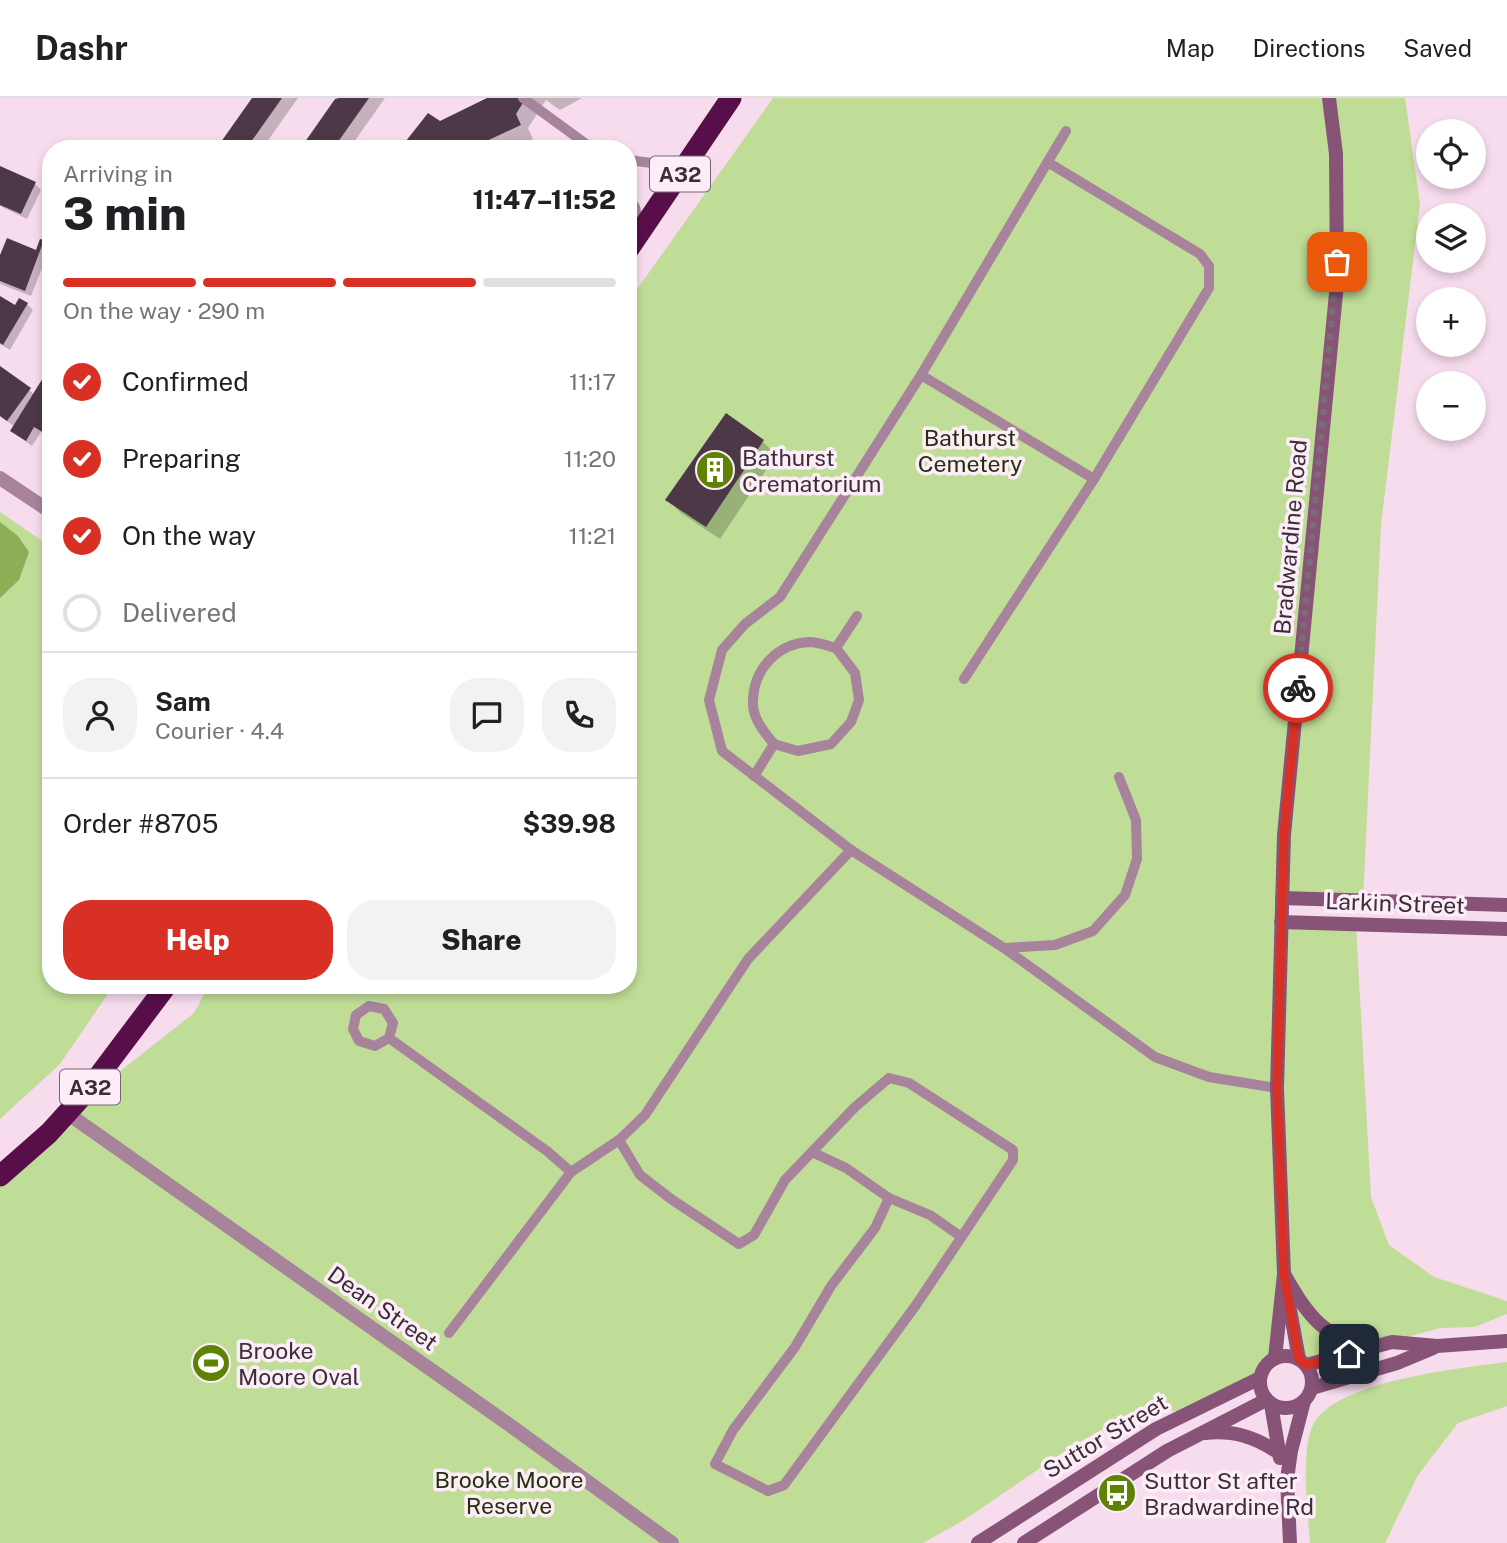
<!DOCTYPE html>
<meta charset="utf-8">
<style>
body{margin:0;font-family:"Public Sans",sans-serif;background:#f2f2f2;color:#202124;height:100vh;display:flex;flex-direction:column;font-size:26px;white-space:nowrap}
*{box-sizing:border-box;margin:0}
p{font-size:23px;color:#757577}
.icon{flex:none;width:38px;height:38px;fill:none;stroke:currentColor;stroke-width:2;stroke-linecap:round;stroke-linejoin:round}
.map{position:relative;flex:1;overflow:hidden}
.side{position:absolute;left:42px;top:42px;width:595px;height:854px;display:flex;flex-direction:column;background:#fff;border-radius:28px;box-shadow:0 4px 10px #0003}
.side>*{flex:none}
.buttons{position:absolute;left:1416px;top:21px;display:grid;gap:14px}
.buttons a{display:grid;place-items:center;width:70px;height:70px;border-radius:50%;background:#fff;box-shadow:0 4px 10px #0003;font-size:35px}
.pin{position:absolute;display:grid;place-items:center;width:60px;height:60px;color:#fff;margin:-30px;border-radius:14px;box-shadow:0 4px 10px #0006}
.courier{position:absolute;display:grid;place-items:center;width:70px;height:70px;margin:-35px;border:5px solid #d93025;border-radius:50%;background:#fff;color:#222;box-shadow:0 2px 9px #0007}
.headline em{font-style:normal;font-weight:800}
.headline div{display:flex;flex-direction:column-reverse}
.headline{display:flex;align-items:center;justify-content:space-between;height:119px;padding:0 21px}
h1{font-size:46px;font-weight:800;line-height:52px}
.bar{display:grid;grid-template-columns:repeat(4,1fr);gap:10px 7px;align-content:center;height:84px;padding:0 21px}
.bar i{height:9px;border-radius:5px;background:#e0e0e0}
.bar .current{background:#d93025}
.bar p{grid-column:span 4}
.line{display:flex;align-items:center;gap:18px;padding:0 21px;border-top:2px solid #e0e0e0}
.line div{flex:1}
.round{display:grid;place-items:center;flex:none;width:74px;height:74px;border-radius:28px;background:#f2f2f2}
ol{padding:0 21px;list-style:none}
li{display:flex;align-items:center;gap:21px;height:77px}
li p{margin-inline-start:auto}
li .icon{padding:7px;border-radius:50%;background:#d93025;color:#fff;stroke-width:4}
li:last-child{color:#757577}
li i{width:38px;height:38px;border:4px solid #e0e0e0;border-radius:50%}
.button{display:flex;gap:14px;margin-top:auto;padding:14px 21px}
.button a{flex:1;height:80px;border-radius:28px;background:#d93025;color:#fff;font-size:28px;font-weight:800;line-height:80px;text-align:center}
.button a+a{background:#f2f2f2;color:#202124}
header{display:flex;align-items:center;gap:42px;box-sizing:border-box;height:98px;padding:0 35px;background:#fff;border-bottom:2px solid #e0e0e0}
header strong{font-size:33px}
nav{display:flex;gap:38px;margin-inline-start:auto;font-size:24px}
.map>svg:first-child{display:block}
.green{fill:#c0dd97}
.water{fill:#8caf56}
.shadow{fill:#0003}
.building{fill:#4d3847}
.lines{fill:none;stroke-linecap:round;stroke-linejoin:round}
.lane{stroke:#a7839c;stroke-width:10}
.street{stroke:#a7839c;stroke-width:14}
.secondary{stroke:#875478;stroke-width:14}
.highway{stroke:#580f49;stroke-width:21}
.done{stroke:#7c6c76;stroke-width:7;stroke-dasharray:0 12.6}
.route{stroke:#d93025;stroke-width:9}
.labels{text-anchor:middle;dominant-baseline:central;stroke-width:7;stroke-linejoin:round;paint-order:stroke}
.shield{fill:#fdedf8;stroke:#746870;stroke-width:2}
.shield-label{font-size:21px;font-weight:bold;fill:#3a2f36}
.park-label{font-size:23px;fill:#23310b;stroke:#fdedf8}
.poi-label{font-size:23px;fill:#3a2f36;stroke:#fdedf8;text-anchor:start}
.street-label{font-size:23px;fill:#3a2f36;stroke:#fdedf8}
</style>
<header>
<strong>Dashr</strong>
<nav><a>Map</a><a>Directions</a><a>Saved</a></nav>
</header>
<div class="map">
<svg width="1507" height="1445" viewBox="0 0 1507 1445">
<rect width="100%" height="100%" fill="#f7dcee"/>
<g class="green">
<polygon points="773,0 1405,0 1420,106 1381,427 1363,803 1282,800 1281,824 1356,826 1371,1099 1389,1147 1434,1179 1507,1203 1507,1216 1475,1229 1440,1230 1306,1267 1285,1180 1275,1260 1268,1265 1260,1280 1187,1315 1145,1308 1074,1347 964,1422 923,1445 0,1445 0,1076 67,1015 194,915 209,887 628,887 628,204"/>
<polygon points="0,414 51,449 51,887 114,887 60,966 0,1021"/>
<path d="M1507,1264V1308L1458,1325L1418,1377L1385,1445H1310C1308,1414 1300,1355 1313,1327C1334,1283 1461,1270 1507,1264Z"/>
</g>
<polygon class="water" points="0,424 18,438 29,454 19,482 0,500"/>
<g class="shadow">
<polygon points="254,0 298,0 262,51 218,51"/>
<polygon points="341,0 385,0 349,51 302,51"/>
<polygon points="491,0 582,0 560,12 546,2 528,30 533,41 510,51 416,51 409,43"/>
<polygon points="0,70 35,86 41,92 27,121 0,108"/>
<polygon points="41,143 50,150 31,198 0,186 0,162 37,154"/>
<polygon points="0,200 16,209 27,206 33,212 10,252 0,246"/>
<polygon points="0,270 34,296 51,271 51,340 41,334 32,348 18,338 12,332 14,328 0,318"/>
<polygon points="727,317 763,344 776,357 720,441 681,415 668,402"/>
</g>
<g class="building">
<polygon points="252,0 282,0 246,51 216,51"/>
<polygon points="339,0 369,0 333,51 300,51 335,1"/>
<polygon points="487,0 526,0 516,16 521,27 478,47 472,43 467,51 418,51 406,43 428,15 440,23"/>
<polygon points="0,68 36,84 21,116 0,107"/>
<polygon points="7,140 36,152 40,141 44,142 25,193 0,183 0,157"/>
<polygon points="0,198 15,207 19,200 28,205 3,247 0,245"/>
<polygon points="51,267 51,339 34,329 26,343 10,333"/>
<polygon points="0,268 31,290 7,323 0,318"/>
<polygon points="726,315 764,342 706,429 665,402"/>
</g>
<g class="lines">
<g class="lane">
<polyline points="523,0 593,51"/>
<polyline points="1066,33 921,277 780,499 745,526 722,552 709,602 722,653 851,752 1004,850 1155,959 1209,979 1277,990"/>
<polyline points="628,62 683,69"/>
<polyline points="628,99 635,109 639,131"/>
<polyline points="921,277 1094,381"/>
<polyline points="964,581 1094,381 1209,190 1209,168 1200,156 1049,65"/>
<path d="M774,646C765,635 752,620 753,604C753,572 777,545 810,544C818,544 828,548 836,550L857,518"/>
<polyline points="754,678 774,646 798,653 831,646 851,624 859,602 855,575 836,550"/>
<polyline points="1005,850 1055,847 1093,833 1125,797 1137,761 1136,722 1119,679"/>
<polyline points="389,940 393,925 384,911 369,908 356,917 353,931 359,943 375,948 389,940 547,1053 571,1074"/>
<polyline points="619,1042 640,1077 671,1101 739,1146 754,1137 785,1082 855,1009 889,980 909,985 1013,1052 1013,1062 916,1207 784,1387 768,1393 715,1366 733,1332 795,1249 831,1188 875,1130 889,1100"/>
<polyline points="812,1054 846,1070 889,1100 930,1117 960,1138"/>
<polyline points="449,1235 571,1074 619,1042 645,1017 748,861 851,752"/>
</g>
<g class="street">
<polyline points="0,380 51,414"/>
<polyline points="67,1015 511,1328 672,1445"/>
</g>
<g class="secondary">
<polyline points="1282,800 1507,807"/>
<polyline points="1281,824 1507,831"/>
<path d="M1284,1176C1305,1213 1326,1247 1374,1245"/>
<polyline points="1287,1195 1299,1261"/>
<circle cx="1286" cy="1284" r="26"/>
<polyline points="1275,1260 1284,1176 1277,990 1284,737 1337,185 1336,56 1329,0"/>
<polyline points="1306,1267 1392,1244 1437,1248 1507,1243"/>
<polyline points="1312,1290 1397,1265 1433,1250"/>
<polyline points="1271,1306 1280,1360"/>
<path d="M1205,1335C1234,1332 1255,1339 1279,1355"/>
<polyline points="978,1445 1156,1331 1260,1280"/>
<polyline points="1024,1445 1167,1353 1266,1302"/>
<polyline points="1290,1445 1287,1381 1291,1353 1304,1303"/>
</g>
<g class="highway">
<polyline points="628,152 731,0"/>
<polyline points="0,1078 49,1035 88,992 167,887"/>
</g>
</g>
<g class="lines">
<polyline class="done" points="1298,590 1337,164"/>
<polyline class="route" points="1298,590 1284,737 1277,990 1284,1176 1299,1261 1306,1267 1349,1256"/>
</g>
<defs>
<symbol id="building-disc" viewBox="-11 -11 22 22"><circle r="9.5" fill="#5e8302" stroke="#fdedf8"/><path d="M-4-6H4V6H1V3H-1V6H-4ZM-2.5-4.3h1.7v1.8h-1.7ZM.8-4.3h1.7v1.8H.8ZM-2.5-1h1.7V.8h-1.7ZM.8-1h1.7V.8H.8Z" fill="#fff"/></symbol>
<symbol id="stadium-disc" viewBox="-11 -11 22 22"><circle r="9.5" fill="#5e8302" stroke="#fdedf8"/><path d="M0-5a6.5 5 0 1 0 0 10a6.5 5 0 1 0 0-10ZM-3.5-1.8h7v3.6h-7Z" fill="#fff"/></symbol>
<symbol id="bus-disc" viewBox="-11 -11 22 22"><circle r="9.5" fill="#5e8302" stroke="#fdedf8"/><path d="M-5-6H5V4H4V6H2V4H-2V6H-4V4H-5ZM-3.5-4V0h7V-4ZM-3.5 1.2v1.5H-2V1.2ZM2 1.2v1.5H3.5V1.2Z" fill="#fff"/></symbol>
</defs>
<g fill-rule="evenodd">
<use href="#building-disc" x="693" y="350" width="44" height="44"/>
<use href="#stadium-disc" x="189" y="1243" width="44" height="44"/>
<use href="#bus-disc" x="1095" y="1373" width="44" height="44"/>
</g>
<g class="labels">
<g class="shield">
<rect x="650" y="58.5" width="60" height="35" rx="5"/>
<rect x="60" y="971.5" width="60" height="35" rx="5"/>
</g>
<g class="shield-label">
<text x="680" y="76">A32</text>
<text x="90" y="989">A32</text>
</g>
<g class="park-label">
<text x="970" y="339">Bathurst<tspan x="970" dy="26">Cemetery</tspan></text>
<text x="509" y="1381">Brooke Moore<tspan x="509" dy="26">Reserve</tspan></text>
</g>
<g class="poi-label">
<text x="742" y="359">Bathurst<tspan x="742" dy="26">Crematorium</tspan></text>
<text x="238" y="1252">Brooke<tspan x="238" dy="26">Moore Oval</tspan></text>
<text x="1144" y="1382">Suttor St after<tspan x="1144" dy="26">Bradwardine Rd</tspan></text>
</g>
<g class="street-label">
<text transform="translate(1290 439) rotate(-85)">Bradwardine Road</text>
<text transform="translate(1395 805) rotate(2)">Larkin Street</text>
<text transform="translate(383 1210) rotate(35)">Dean Street</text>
<text transform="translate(1105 1338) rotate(-31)">Suttor Street</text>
</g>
</g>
</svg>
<div class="buttons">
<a><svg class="icon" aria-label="locate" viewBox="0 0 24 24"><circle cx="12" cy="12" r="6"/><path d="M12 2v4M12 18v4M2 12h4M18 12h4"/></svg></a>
<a><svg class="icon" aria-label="layers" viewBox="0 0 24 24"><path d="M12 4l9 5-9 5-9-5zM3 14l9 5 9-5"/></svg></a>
<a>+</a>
<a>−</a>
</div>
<div class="pin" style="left:1337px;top:164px;background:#ea580c"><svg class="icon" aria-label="bag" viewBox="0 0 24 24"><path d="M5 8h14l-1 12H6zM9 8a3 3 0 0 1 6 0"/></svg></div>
<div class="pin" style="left:1349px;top:1256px;background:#1f2937"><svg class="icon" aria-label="home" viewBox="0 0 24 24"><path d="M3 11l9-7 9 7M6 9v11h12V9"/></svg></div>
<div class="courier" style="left:1298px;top:590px"><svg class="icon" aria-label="bike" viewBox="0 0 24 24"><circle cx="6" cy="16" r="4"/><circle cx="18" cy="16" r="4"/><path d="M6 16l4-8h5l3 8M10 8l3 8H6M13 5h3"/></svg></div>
<section class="side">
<div class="headline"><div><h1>3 min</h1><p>Arriving in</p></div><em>11:47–11:52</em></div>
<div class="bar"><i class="current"></i><i class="current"></i><i class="current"></i><i></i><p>On the way · 290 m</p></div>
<ol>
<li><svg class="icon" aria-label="check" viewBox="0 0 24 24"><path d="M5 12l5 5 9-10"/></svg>Confirmed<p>11:17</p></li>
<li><svg class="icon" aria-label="check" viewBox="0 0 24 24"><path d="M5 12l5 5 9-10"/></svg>Preparing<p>11:20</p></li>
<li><svg class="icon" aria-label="check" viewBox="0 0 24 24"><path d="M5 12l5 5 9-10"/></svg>On the way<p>11:21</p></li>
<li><i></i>Delivered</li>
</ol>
<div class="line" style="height:126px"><a class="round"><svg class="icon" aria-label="person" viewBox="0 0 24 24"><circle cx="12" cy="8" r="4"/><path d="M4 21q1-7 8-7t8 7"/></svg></a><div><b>Sam</b><p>Courier · 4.4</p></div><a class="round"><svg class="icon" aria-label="chat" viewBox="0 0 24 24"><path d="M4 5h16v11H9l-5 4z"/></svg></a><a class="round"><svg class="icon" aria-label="phone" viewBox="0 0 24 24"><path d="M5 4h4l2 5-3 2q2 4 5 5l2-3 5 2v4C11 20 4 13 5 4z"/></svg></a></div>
<div class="line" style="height:91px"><div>Order #8705</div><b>$39.98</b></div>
<div class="button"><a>Help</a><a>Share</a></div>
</section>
</div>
